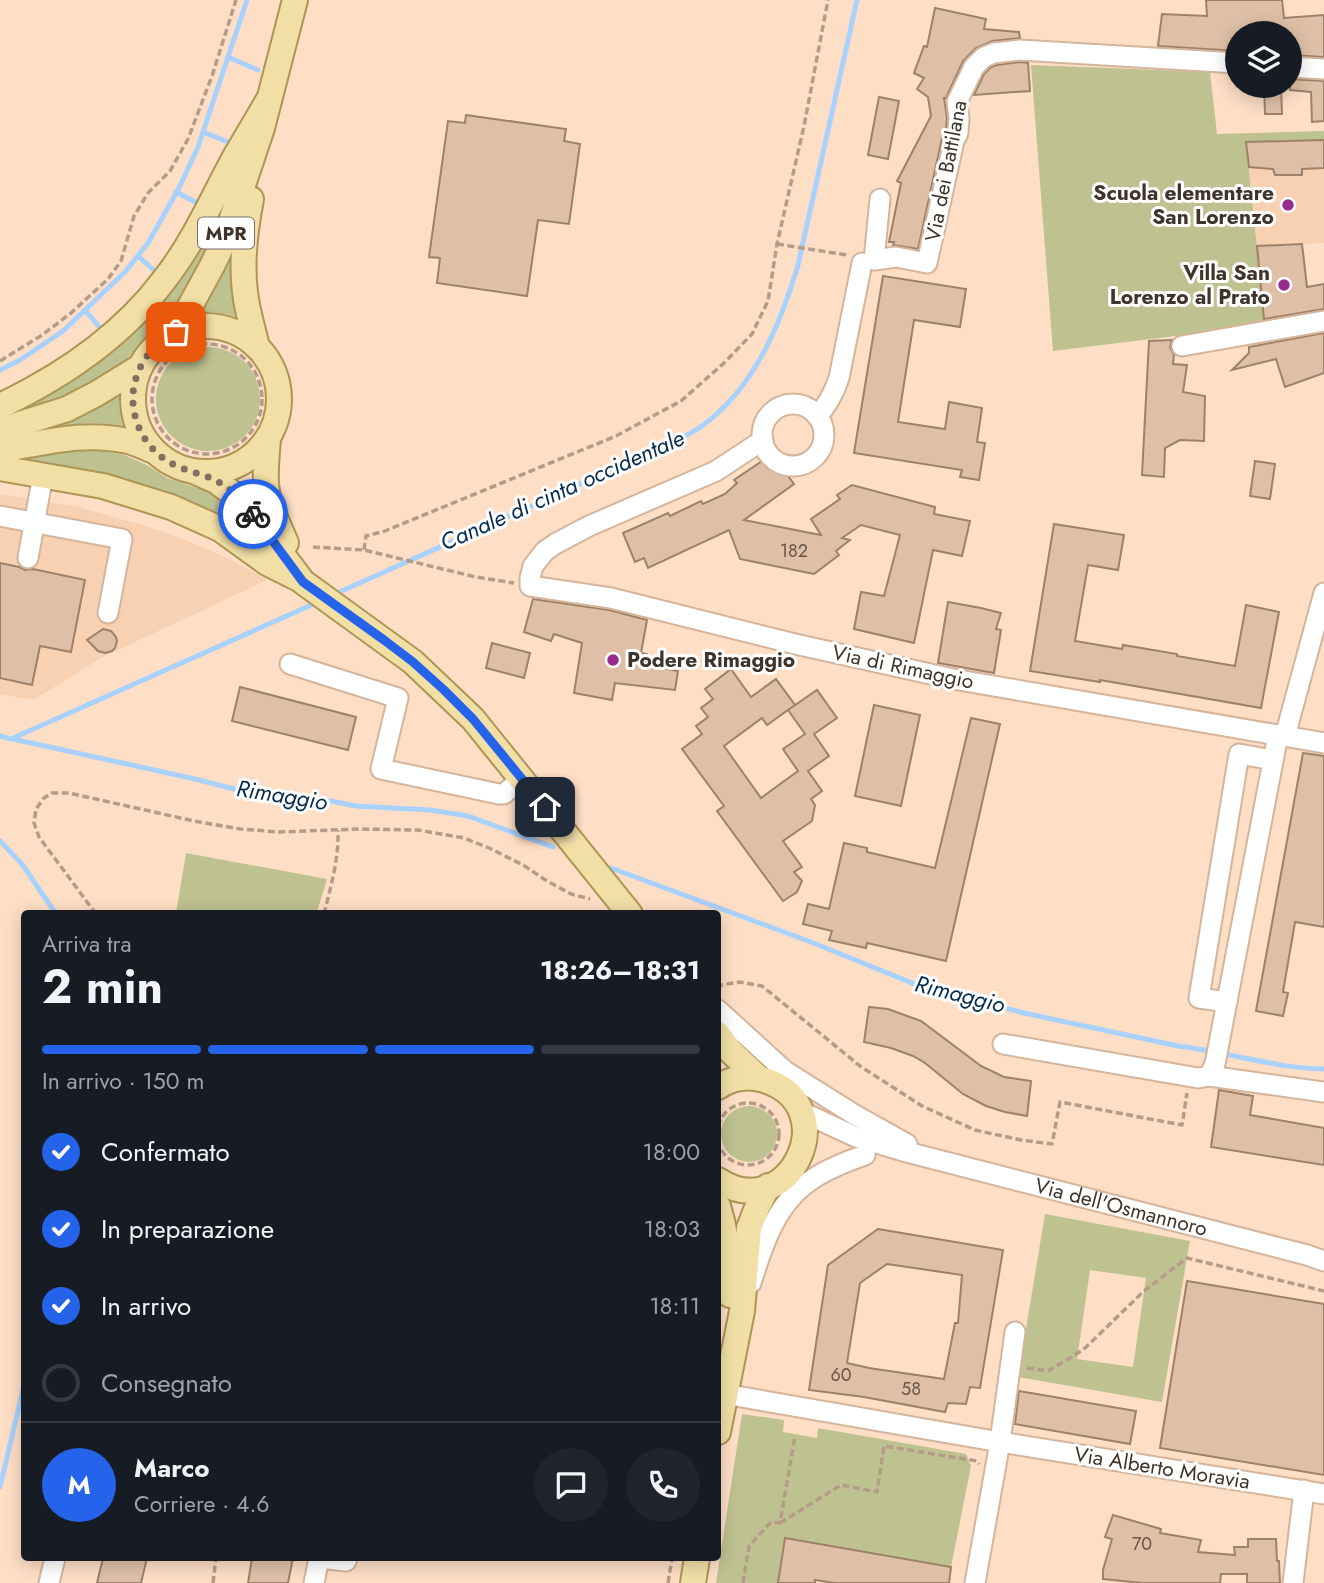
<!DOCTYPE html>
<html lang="it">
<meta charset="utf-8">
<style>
body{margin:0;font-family:Jost,sans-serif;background:#20242c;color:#f1f3f6;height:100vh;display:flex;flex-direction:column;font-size:26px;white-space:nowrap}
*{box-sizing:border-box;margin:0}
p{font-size:23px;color:#9ea1a6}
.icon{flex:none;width:38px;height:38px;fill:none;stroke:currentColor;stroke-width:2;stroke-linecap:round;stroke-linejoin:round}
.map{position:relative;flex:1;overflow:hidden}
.side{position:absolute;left:21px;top:910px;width:700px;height:651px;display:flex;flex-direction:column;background:#171b24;border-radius:7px;box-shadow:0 4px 18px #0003}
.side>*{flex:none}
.controls{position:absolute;left:1225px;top:21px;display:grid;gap:14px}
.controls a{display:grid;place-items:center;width:77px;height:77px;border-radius:50%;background:#171b24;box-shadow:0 4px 18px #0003;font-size:35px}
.pin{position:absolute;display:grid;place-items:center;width:60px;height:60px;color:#fff;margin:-30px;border-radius:14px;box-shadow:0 4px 10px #0006}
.courier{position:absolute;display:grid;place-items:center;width:70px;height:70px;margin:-35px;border:5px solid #2563eb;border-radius:50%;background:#fff;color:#222;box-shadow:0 2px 9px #0007}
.summary em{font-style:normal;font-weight:700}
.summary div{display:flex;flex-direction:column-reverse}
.summary{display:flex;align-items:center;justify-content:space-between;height:119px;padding:0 21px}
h1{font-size:46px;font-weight:700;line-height:52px}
.bar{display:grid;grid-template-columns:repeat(4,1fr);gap:10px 7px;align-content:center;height:84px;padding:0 21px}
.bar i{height:9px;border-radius:5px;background:#363941}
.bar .selected{background:#2563eb}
.bar p{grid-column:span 4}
.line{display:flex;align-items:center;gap:18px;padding:0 21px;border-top:2px solid #363941}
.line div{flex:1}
.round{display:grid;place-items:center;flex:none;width:74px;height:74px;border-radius:37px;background:#20242c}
ol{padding:0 21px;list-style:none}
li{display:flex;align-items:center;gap:21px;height:77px}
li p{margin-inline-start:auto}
li .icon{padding:7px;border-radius:50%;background:#2563eb;color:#fff;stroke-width:4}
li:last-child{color:#9ea1a6}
li i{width:38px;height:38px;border:4px solid #363941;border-radius:50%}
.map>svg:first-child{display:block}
.built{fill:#f8d1b3}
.green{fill:#bec190;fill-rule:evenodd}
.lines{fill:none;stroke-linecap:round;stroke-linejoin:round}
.stream{stroke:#a8d1fd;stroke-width:5}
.building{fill:#dfc0a7;stroke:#9e8169;stroke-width:2;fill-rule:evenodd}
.minor-casing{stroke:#d4b59c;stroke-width:23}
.major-casing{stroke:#ad9554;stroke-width:28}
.path{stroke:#b49c89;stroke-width:3.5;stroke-dasharray:7 3.5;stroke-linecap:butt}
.minor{stroke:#fff;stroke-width:19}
.major{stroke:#f1dfa6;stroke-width:24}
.done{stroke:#826f60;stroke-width:7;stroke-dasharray:0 12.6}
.route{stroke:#2563eb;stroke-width:9}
.poi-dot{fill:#972a8b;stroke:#fff;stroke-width:2.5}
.labels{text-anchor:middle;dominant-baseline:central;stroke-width:6;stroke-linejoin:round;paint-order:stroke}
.number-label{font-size:18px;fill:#685649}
.shield{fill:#fff;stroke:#79706a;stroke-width:2}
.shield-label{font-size:19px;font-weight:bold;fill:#40332a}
.street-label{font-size:21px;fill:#40332a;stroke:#fff}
.poi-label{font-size:21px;font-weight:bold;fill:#40332a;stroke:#fff;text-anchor:end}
.water-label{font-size:23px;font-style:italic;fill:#052c4e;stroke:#fff}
</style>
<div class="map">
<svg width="1324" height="1583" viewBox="0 0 1324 1583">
<rect width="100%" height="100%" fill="#fedec5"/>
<g class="built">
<polygon points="1324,140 1324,243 1257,246 1246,142"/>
<polygon points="0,494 78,507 143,525 188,541 227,558 267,580 103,657 33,700 0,694"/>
</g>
<g class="green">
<polygon points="1031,65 1210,72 1217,134 1324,131 1324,140 1246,142 1265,325 1053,351"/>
<polygon points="214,215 219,217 214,233 189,290 173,309 119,368 99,383 25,417 0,414 44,393"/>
<path d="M232,249L241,319C227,313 214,311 199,313Z"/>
<circle cx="208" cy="399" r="52"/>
<path d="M121,391L119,403L123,426C86,418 51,429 16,437Z"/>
<polygon points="86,450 99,450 124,455 147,465 167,478 188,485 206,488 229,500 218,518 6,457"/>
<polygon points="186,853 327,879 317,912 306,910 305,914 176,913"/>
<circle cx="749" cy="1134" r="28"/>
<path d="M1045,1214L1190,1241L1162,1402L1018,1377ZM1090,1270L1146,1278L1133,1367L1077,1359Z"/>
<polygon points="742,1414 784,1420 783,1432 817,1438 818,1428 966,1454 971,1466 951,1567 786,1539 778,1583 716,1583"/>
</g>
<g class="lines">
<g class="stream">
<polyline points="228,57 258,70"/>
<polyline points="203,132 228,142"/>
<polyline points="176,192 201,205"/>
<polyline points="138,256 156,272"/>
<polyline points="85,310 101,329"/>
<polyline points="0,370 20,360 63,331 125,272 148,243 179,188 198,147 247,0"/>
<path d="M333,595L654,451C670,443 688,436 702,426C755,387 780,325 798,265L857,0"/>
<polyline points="0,736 11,739 318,602"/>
<polyline points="13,739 195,779 238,790 287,799 331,801 356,806 430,810 468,816 553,847"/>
<polyline points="0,841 22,864 56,914"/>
<path d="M611,868L811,942L912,983L1024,1013L1178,1046C1229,1052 1273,1068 1324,1069"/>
<polyline points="0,1487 24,1385"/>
</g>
</g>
<g class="building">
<polygon points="1206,0 1282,0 1284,18 1324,15 1324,57 1290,55 1290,33 1237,33 1237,51 1158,46 1162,14 1207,16"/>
<polygon points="935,8 986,19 984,29 1019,32 1020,38 992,41 976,48 963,61 946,98 944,98 947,118 946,130 942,138 918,249 893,245 894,242 889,242 901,183 897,181 931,116 928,97 917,89 924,78 914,73 924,46 927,47"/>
<polygon points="1020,62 1028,63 1030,91 974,95 984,74 991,67 997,65"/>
<polygon points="1290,79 1324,81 1324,121 1312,122 1311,92 1290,90"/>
<polygon points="1264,86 1281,86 1282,114 1265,114"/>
<polygon points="879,97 899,101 888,159 868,155"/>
<polygon points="466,115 566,129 564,141 580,144 569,224 538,220 527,296 437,283 440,258 429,257 448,121 465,123"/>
<polygon points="1324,140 1324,168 1302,169 1302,175 1275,175 1273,169 1249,167 1246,142"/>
<polygon points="1302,244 1307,287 1324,284 1324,309 1264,319 1257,246"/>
<polygon points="883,276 966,289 960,327 914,320 898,422 945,429 949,402 982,408 977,442 985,443 979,480 960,477 962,470 854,453"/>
<polygon points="1324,333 1324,373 1285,387 1276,359 1232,370 1249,353 1249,347"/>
<polygon points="1172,340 1170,347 1174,355 1173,364 1187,365 1183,392 1205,396 1204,441 1180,440 1165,448 1164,477 1142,475 1149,341"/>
<polygon points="765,459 772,469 779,464 794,484 744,520 821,535 811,519 840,499 837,495 852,485 935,507 934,514 970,521 962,556 933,550 914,643 854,629 861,592 884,596 900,535 861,525 842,538 850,540 836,551 839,555 814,574 740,559 729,530 648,568 644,558 635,562 623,533 668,513 670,516 701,501 703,504 725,494 737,483 734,480"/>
<polygon points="1255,461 1275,464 1270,499 1250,496"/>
<polygon points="1054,524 1124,535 1118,570 1088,565 1075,641 1122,649 1123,645 1177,654 1177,656 1235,666 1246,605 1279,612 1261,708 1100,680 1100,682 1030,671"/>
<polygon points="0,563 19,567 25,570 33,569 85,580 71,652 40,646 32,685 0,678"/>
<polygon points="533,599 609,610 647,620 641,653 647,654 645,665 678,671 675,690 615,683 612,700 574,693 582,643 554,634 551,641 524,632"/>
<polygon points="948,602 981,608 1001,613 996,629 1001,630 994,673 938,663"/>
<polygon points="103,629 111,631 116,637 117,641 115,648 112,651 105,653 98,651 87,640"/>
<polygon points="492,643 530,653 524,678 486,668"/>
<path d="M731,669L751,697L776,679L795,705L788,710L817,690L837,718L814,734L829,756L808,771L822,791L811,799L815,805L812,821L783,841L802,867L794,872L802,881L797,892L783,901L717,811L724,806L682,749L702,734L696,726L708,717L701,708L713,699L705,689ZM788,710L805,734L783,749L798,771L761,798L724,746L762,718L767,725Z"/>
<polygon points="240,687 356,717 348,750 232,721"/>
<polygon points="874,705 920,715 901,806 855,796"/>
<polygon points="971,718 1000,724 946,961 867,943 866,948 829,940 832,931 803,924 808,904 829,909 844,843 867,848 867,852 935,868"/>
<polygon points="1303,753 1324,756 1324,927 1295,922 1283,992 1288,993 1283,1016 1256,1011"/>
<polygon points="869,1007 888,1009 921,1021 981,1066 1004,1077 1031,1081 1027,1116 1005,1112 986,1106 963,1094 925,1063 913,1056 891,1048 864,1042"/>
<polygon points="1219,1090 1253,1096 1250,1115 1324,1128 1324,1165 1211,1147"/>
<path d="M878,1229L1003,1250L980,1388L970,1387L966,1404L948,1403L945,1412L864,1397L809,1390L828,1265ZM887,1264L962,1275L958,1323H955L944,1379L869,1368L847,1363L860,1283Z"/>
<polygon points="1187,1281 1324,1304 1324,1475 1160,1448"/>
<polygon points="1019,1391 1136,1411 1130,1444 1015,1424"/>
<polygon points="1113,1515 1161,1529 1160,1533 1201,1540 1198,1552 1235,1555 1234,1547 1248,1547 1248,1539 1276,1539 1277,1561 1279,1561 1280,1583 1247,1583 1247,1574 1221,1574 1220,1583 1142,1583 1103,1579 1103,1570 1112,1539 1105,1537"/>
<polygon points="785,1538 951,1567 949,1583 834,1583 815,1580 815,1583 778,1583"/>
<polygon points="103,1558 147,1558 141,1583 97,1583"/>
<polygon points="252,1558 293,1558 288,1583 248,1583"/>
</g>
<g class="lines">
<defs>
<g id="minor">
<polyline points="1290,67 1324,69"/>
<polyline points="880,199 874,260 896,257 927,263 954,141 958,133 959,118 957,102 974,67 984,57 994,53 1020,50 1237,63"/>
<polyline points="1182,346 1324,321"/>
<circle cx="793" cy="435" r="31"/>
<path d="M817,416C828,405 834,393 839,378L862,263"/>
<polyline points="763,440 716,471 589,526 555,544 545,551 533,566 530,578 530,586 611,598 795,644 953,679 1324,743"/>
<polyline points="0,516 122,539 108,613"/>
<polyline points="28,558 43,475"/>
<polyline points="290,664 398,698 381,769 499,794 504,794 522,778"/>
<polyline points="1285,736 1324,593"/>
<polyline points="1227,1002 1199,998 1239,754 1273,760"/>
<polyline points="718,1010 785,1071 855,1115 907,1144"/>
<polyline points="1003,1044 1198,1078 1209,1076 1215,1064 1220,1038 1278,735"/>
<polyline points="1209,1076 1324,1092"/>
<path id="s1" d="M800,1111L856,1137L903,1151L1307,1255L1324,1261"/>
<path d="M751,1283C774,1210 788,1181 865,1155"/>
<polyline points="724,1394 1000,1442 1324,1494"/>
<polyline points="320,1558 346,1561 347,1558"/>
<polyline points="49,1583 55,1558"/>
<polyline points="314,1583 319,1558"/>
<polyline points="975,1583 1000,1442 1015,1332"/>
<polyline points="1293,1583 1304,1490"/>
</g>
<g id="major">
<path d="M251,199C245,230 241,261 245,292C247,311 253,329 257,347"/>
<circle cx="206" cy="399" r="73"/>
<polyline points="176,332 212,266 225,239 262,128 295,0"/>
<path d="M0,406C63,376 122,336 164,280C194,242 213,197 236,155C247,136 258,118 269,99"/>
<polyline points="0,430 67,409 96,394 140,367"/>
<path d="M268,438C267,454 265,469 266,484C268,505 278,524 286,543"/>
<path d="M0,450C45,443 82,431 128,441C137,443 145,448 154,451"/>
<polyline points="0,468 103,486 171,507 220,529 267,563 297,578"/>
<polyline points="196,472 216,481 240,499 303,582 413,662 473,719 630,914"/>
<polyline points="718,1034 729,1050 759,1078"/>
<path d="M718,1087C731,1078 748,1075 764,1080C847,1106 789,1227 718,1180"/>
<path d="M718,1206C727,1235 730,1265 730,1295"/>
<polyline points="718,1432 742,1311 749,1228 756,1210 768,1186"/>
<polyline points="693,1583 697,1558"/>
</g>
</defs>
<use href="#minor" class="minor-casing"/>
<use href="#major" class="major-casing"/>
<g class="path">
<polyline points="777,244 847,255"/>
<circle cx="207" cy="399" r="55"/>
<polyline points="0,361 42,335 71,313 108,279 121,261 134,216 148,193 170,171 188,139 212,76 236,0"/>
<polyline points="313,547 364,550 476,577 514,583"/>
<polyline points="364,550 366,536 385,531 616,436 681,401 723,364 752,334 768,301 777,244 804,126 828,0"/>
<polyline points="96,914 39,837 34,823 36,809 44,798 52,793 69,793 194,821 240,829 279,832 360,829 418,830 464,838 489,848 523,865 547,881 571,894 590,899"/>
<path d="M324,914C331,886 339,858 338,830"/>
<polyline points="718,989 721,985 740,982 762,986 860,1066 922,1106 975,1130 1021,1140 1052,1144 1060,1102 1182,1125 1187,1093"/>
<circle cx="748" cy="1134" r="31"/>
<polyline points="1027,1368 1048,1371 1083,1350 1144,1291 1187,1258 1324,1291"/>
<polyline points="780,1523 841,1485 877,1492 884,1446 977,1461 979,1464"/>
<polyline points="213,1583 216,1558"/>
<polyline points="668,1583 672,1558"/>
<polyline points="743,1583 749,1546 771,1522 780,1523 795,1436"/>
</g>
<use href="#minor" class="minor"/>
<use href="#major" class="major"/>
</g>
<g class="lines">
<path class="done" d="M176,332C154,344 139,361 134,386C128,418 146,453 177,466C190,472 204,474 217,481C232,490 244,501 253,514"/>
<polyline class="route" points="253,514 303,582 384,640 413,662 444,690 473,719 545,807"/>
</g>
<g class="poi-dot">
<circle cx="1288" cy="205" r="7"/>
<circle cx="1284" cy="285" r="7"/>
<circle cx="613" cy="660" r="7"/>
</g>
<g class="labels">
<g class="number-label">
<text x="794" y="551">182</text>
<text x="841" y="1375">60</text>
<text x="911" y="1389">58</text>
<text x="1142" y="1544">70</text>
</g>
<rect class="shield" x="198" y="217.5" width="56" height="31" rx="5"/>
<g class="shield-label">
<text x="226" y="233">MPR</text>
</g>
<g class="street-label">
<text transform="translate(946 171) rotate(-79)">Via dei Battilana</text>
<text transform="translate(903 667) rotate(12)">Via di Rimaggio</text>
<text stroke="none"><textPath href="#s1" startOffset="336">Via dell'Osmannoro</textPath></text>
<text transform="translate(1162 1468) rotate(9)">Via Alberto Moravia</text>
</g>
<g class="poi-label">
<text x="1274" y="193">Scuola elementare<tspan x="1274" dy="24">San Lorenzo</tspan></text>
<text x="1270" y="273">Villa San<tspan x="1270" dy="24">Lorenzo al Prato</tspan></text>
<text x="627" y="660" text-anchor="start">Podere Rimaggio</text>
</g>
<g class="water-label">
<text transform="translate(562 490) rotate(-24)">Canale di cinta occidentale</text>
<text transform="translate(282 795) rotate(9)">Rimaggio</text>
<text transform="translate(960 994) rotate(14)">Rimaggio</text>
</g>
</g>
</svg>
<div class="controls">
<a><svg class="icon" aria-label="layers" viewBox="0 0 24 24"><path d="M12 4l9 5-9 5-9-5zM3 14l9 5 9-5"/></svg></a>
</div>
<div class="pin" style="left:176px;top:332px;background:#ea580c"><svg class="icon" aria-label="bag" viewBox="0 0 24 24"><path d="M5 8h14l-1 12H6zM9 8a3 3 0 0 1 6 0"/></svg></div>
<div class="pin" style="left:545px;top:807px;background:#1f2937"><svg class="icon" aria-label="home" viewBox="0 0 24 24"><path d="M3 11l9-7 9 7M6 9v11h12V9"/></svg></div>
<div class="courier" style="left:253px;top:514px"><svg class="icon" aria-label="bike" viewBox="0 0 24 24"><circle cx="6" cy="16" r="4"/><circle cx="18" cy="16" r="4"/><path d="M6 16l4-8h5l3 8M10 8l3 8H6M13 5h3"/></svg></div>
<section class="side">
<div class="summary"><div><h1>2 min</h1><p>Arriva tra</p></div><em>18:26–18:31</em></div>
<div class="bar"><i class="selected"></i><i class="selected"></i><i class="selected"></i><i></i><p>In arrivo · 150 m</p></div>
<ol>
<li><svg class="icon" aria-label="check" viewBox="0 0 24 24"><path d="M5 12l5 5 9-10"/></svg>Confermato<p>18:00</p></li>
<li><svg class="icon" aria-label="check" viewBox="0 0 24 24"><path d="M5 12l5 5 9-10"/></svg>In preparazione<p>18:03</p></li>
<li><svg class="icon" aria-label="check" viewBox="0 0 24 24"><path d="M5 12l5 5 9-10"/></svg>In arrivo<p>18:11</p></li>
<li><i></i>Consegnato</li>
</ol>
<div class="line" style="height:126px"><b class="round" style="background:#2563eb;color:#fff">M</b><div><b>Marco</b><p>Corriere · 4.6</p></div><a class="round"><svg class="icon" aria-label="chat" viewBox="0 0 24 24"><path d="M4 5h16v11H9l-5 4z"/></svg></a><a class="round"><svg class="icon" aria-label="phone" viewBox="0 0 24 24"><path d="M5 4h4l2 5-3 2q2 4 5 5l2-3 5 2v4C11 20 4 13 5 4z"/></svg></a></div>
</section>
</div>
